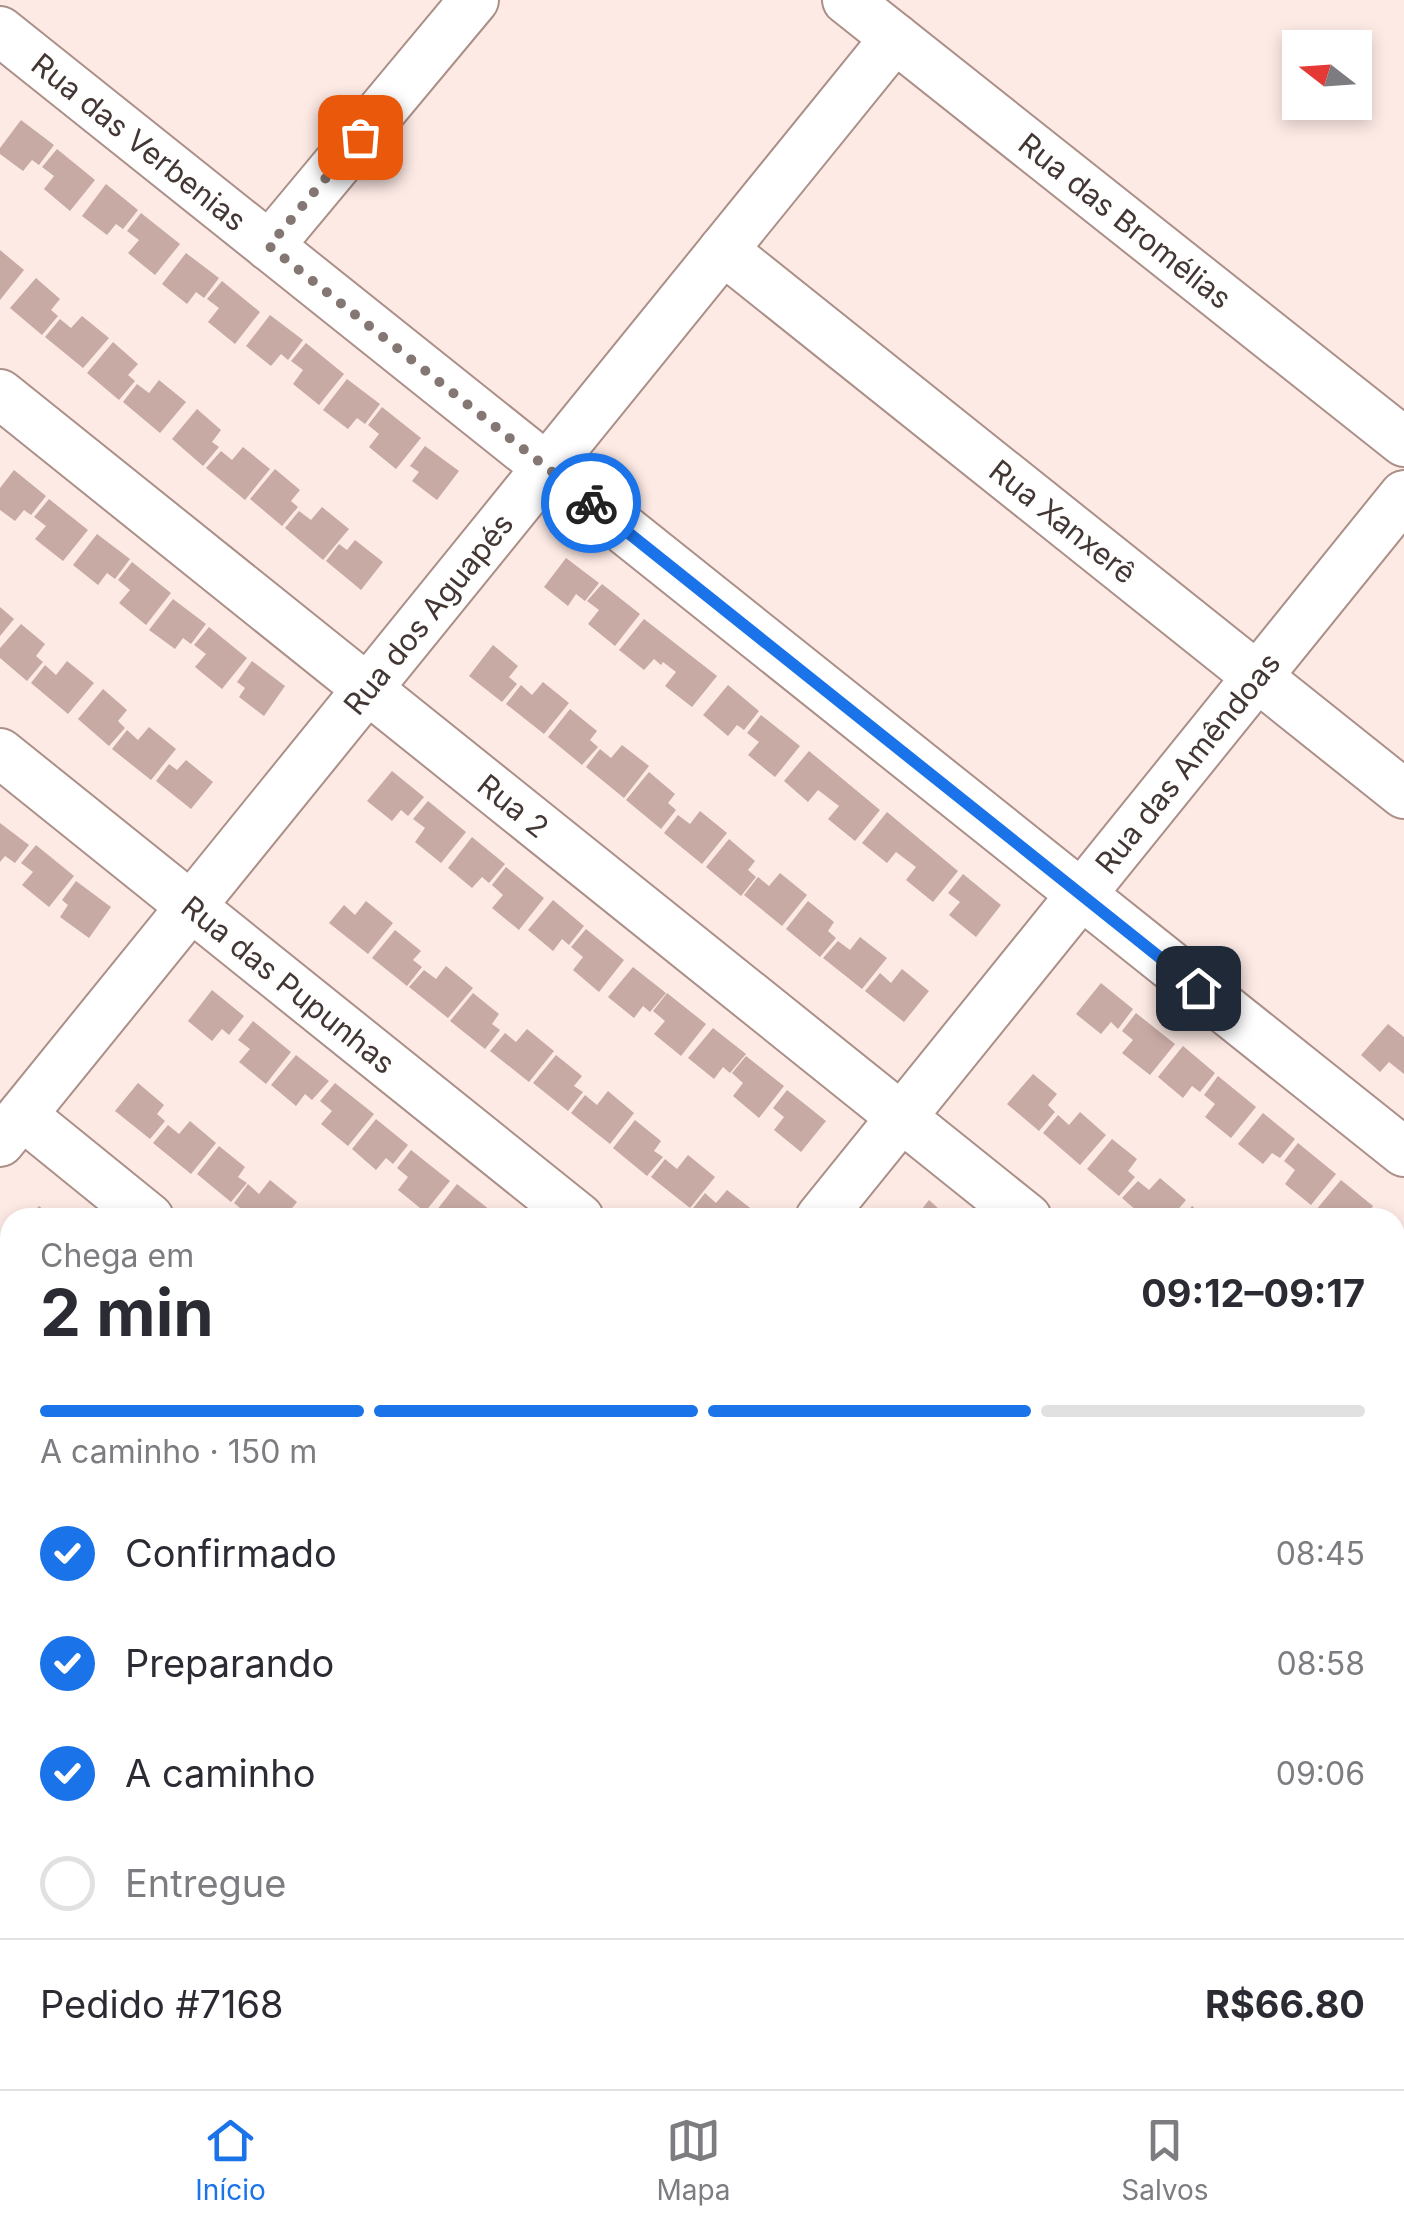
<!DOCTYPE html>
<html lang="pt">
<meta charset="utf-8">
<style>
body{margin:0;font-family:Inter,sans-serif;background:#f2f2f3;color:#2b2b33;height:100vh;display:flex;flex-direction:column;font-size:38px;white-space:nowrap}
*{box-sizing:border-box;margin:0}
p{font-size:32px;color:#7c7c81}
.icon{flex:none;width:55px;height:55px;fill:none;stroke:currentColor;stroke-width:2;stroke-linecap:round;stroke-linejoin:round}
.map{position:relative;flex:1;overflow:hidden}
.sheet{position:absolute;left:0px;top:1208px;width:1405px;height:882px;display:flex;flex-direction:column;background:#fff;border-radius:30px 30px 0 0;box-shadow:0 5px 15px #0003}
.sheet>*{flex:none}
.needle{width:65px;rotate:287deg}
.fabs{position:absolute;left:1282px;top:30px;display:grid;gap:20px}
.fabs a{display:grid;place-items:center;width:90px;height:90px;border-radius:0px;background:#fff;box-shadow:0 5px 15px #0003;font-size:50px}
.pin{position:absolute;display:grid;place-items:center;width:85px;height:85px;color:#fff;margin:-42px;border-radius:20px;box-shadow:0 5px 15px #0006}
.courier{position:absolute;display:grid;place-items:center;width:100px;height:100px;margin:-50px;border:8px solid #1a73e8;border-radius:50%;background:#fff;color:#222;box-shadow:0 2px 12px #0007}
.head em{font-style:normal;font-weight:700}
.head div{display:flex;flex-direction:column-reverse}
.head{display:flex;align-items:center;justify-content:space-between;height:170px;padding:0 40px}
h1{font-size:65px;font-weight:700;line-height:75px}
.bar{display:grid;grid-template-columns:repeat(4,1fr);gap:15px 10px;align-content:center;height:120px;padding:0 40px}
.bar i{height:12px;border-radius:8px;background:#e1e1e2}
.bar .on{background:#1a73e8}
.bar p{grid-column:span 4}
.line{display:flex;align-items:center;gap:25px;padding:0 40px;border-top:2px solid #e1e1e2}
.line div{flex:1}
ol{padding:0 40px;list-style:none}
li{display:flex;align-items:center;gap:30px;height:110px}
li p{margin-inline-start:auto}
li .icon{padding:10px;border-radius:50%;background:#1a73e8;color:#fff;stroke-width:4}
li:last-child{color:#7c7c81}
li i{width:55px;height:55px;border:5px solid #e1e1e2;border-radius:50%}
.tab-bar{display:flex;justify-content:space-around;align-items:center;height:140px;border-top:2px solid #e1e1e2;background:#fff;font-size:28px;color:#7c7c81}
.tab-bar a{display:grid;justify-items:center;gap:5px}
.tab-bar .on{color:#1a73e8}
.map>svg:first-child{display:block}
.building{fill:#c7aaa3}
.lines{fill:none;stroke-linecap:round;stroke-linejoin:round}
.minor-casing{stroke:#ab8f88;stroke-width:52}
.minor{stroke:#fff;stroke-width:48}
.done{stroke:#847672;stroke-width:10;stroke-dasharray:0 18}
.route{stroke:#1a73e8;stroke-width:12}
.labels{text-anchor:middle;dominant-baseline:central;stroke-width:9;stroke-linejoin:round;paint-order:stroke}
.street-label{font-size:30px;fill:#433734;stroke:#fff}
</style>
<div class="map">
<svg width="1404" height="2089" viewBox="0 0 1404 2089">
<rect width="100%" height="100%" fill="#fdeae5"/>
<g class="building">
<polygon points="21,120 54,145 39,165 32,160 23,171 0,154 0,148"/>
<polygon points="57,149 95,180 70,211 44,189 54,176 42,167"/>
<polygon points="106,184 138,210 123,229 116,224 107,235 82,216"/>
<polygon points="141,213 180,244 155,275 128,253 139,240 127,231"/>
<polygon points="0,250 24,270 0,300"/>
<polygon points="186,253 219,278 204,298 196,292 187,304 162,284"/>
<polygon points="36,278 60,299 51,310 58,316 42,335 10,308"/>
<polygon points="222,281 260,312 235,344 208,322 219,308 207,299"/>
<polygon points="270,315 303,340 288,360 281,354 271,366 246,346"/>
<polygon points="82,316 109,338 83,368 45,337 60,319 71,328"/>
<polygon points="113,342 138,364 128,375 135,381 119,400 87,373"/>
<polygon points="306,343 344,374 319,405 293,384 303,370 291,361"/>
<polygon points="347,379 380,404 365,424 357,418 348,429 323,410"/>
<polygon points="159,380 186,402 160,433 123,402 137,384 149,393"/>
<polygon points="382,407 421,438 396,469 369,447 379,434 368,425"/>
<polygon points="197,409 221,430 212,442 219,447 203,466 172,439"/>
<polygon points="425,446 459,471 437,500 412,481 419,472 410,466"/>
<polygon points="243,447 270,469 245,500 206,468 221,451 232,460"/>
<polygon points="275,469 300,490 291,501 298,507 282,526 250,499"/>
<polygon points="14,470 46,496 31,515 24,510 15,521 0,510 0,488"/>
<polygon points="49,499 88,530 63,561 35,539 46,526 34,517"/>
<polygon points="322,507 349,529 323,560 285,528 299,511 311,520"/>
<polygon points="97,534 130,559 115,579 107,573 98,585 73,565"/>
<polygon points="355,540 383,562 361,590 326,561 339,544 347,550"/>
<polygon points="566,558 599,583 585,601 576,594 568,606 544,587"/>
<polygon points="132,562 171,593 146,625 119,603 130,590 118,580"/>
<polygon points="602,584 640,614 615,646 588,624 599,610 587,601"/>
<polygon points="173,599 206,624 191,644 183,638 175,649 149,630"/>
<polygon points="0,607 14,619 0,636"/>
<polygon points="644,619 717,676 692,707 665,686 676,672 663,662 661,665 654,659 644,670 619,650"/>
<polygon points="21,624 45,644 36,656 43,662 27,681 0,658 0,648"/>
<polygon points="209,627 247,658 222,689 195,667 206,654 194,645"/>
<polygon points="493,645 518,666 509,677 517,684 502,702 469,676"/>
<polygon points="67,661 94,683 68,714 31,683 45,665 56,675"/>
<polygon points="252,661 285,686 264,716 239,697 245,688 237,682"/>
<polygon points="543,682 569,703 544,734 506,704 521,685 532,695"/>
<polygon points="728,685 759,711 744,730 737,725 728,736 703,715"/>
<polygon points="103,689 127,710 118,721 125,728 109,746 78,719"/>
<polygon points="570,709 597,731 590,740 598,747 582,765 548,737"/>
<polygon points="761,715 800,746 775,777 748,755 759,742 747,733"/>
<polygon points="149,727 176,749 151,780 112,749 127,730 138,740"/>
<polygon points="622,745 649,766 624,798 586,767 600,749 611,758"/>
<polygon points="809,751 880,810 855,841 828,819 839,806 818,790 808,802 784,781"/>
<polygon points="186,760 213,782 191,809 156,781 169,764 177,770"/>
<polygon points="392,771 424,797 408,816 401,810 392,821 367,801"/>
<polygon points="649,772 675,794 668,803 676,810 661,829 626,800"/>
<polygon points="428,801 466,832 441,863 415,842 425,828 413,819"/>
<polygon points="700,811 727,833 702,864 664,833 678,815 690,824"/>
<polygon points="887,812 958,871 933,902 906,880 916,867 896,852 887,863 862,843"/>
<polygon points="0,823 29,845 15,863 5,856 0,862"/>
<polygon points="472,837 505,864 489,883 482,877 472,888 448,868"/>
<polygon points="729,839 755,861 748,870 756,877 741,896 706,867"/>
<polygon points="36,845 74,876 49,907 22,885 33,872 21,863"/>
<polygon points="506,867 544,898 519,930 492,908 503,895 492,885"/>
<polygon points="780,873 807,895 782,926 744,895 758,877 769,886"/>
<polygon points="963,874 1001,905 976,937 949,915 960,902 948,893"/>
<polygon points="76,881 111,907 89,938 60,917 68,905 62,900"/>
<polygon points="553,900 584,926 569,945 562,939 553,951 528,930"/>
<polygon points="366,901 393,923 368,954 329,923 344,905 355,915"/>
<polygon points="808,901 834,922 828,931 836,938 820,957 786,929"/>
<polygon points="586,929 624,960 599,992 573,970 583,957 571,947"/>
<polygon points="395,930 421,951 413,960 422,967 407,986 372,958"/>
<polygon points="860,937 887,958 862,989 823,958 838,941 850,950"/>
<polygon points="446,966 473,988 448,1018 409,987 424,970 436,979"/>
<polygon points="633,967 666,993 650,1012 643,1006 634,1018 608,997"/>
<polygon points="902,969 929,991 904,1022 865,991 880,973 891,983"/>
<polygon points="1101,983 1133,1009 1118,1029 1111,1022 1101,1034 1076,1014"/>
<polygon points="212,990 244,1016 229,1035 222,1029 212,1041 188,1021"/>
<polygon points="473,993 499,1014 492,1024 500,1030 485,1049 450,1021"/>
<polygon points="667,993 706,1024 681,1056 654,1034 665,1021 653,1011"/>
<polygon points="1136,1013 1175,1044 1150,1075 1122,1053 1133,1040 1122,1031"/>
<polygon points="253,1021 291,1052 266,1084 239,1062 250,1049 238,1040"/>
<polygon points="1388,1024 1404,1037 1404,1074 1389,1062 1380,1072 1361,1055"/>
<polygon points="713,1028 746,1054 730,1073 723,1067 714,1079 688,1058"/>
<polygon points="527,1029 554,1051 529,1082 490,1051 505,1033 516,1042"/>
<polygon points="1183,1046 1215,1073 1200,1092 1192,1086 1183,1098 1158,1077"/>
<polygon points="296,1055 329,1081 312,1100 305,1094 296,1106 271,1085"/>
<polygon points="556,1055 582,1076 574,1086 583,1092 568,1111 533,1083"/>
<polygon points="746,1056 784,1086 759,1118 733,1096 743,1083 732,1073"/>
<polygon points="1033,1074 1057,1094 1048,1105 1055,1112 1039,1131 1007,1104"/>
<polygon points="1218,1076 1256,1107 1231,1138 1205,1117 1215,1104 1204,1095"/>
<polygon points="138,1083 164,1105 157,1114 165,1121 150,1139 115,1111"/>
<polygon points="335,1083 374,1114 348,1146 321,1124 332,1111 320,1101"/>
<polygon points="787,1090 826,1121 801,1152 774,1130 784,1117 773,1108"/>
<polygon points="608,1091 634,1113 610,1144 571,1113 585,1095 597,1105"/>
<polygon points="1080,1112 1106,1135 1080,1165 1043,1133 1058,1115 1069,1125"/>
<polygon points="1263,1113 1295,1139 1280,1158 1272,1153 1263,1164 1238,1144"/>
<polygon points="376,1119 408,1145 393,1164 386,1158 376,1170 352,1149"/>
<polygon points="635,1120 661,1141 654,1151 663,1157 647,1176 613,1148"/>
<polygon points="190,1121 216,1143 191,1174 153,1143 168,1125 179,1134"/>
<polygon points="1112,1139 1137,1159 1128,1171 1135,1177 1119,1196 1087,1169"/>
<polygon points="1298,1143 1336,1174 1311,1205 1285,1184 1295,1170 1284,1161"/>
<polygon points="219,1146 245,1167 238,1177 247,1183 231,1202 197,1174"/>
<polygon points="411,1150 450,1181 425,1212 398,1190 408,1177 397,1168"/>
<polygon points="688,1155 715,1177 690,1208 651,1177 665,1159 677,1169"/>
<polygon points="1160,1178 1186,1200 1171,1218 1145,1218 1122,1198 1138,1181 1149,1190"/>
<polygon points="270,1180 297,1202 284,1218 252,1218 234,1203 248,1184 259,1194"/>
<polygon points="1341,1180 1373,1206 1364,1218 1325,1218 1316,1210"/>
<polygon points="457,1184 490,1210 484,1218 436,1218 433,1215"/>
<polygon points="727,1190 754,1211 749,1218 698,1218 690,1212 705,1193 716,1203"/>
<polygon points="929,1200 949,1218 915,1218"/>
<polygon points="39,1206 53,1218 29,1218"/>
<polygon points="1192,1206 1206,1218 1183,1218"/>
<polygon points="1395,1225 1404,1232 1404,1254 1395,1265"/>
<polygon points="10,1344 10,1383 0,1375 0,1345 6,1350"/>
<polygon points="1395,1372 1404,1379 1404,1415 1395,1425"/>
<polygon points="0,1900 10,1908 10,1948 0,1941"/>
<polygon points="1401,1939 1404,1942 1404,1993 1395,1986 1395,1971 1398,1967 1395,1964 1395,1947"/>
<polygon points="878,2080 938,2080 939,2082 934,2089 885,2089 876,2082"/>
<polygon points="1093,2080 1131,2080 1140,2087 1086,2089"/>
<polygon points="1328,2080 1352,2080 1345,2089 1338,2089"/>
<polygon points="1364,2080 1390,2080 1400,2089 1357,2089"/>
</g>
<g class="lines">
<defs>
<g id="minor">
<path id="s1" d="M847,0L1404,442"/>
<path id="s2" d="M0,31L1404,1152"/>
<polyline points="269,246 474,0"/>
<path id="s3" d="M723,250L1404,794"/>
<path id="s4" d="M0,394L1027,1218"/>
<path id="s5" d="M0,753L579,1218"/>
<polyline points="22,1115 149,1218"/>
<path id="s6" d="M0,1142L895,38"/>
<path id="s7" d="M820,1218L1404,495"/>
<polyline points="0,1480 10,1488"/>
<polyline points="1395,1513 1404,1520"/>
<polyline points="1395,1605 1404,1593"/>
<polyline points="0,1785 10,1793"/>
<polyline points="1395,1871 1404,1878"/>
<polyline points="374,2080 385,2089"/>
<polyline points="755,2080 766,2089"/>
<polyline points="1217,2080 1229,2089"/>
<polyline points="125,2089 132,2080"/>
<polyline points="999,2089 1006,2080"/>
</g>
</defs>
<use href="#minor" class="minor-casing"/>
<use href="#minor" class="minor"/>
</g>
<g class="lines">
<polyline class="done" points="360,137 269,246 591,503"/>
<polyline class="route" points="591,503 1198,988"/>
</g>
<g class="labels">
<g class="street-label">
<text stroke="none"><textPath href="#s2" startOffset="178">Rua das Verbenias</textPath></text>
<text stroke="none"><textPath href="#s1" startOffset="355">Rua das Bromélias</textPath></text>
<text stroke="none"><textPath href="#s3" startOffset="435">Rua Xanxerê</textPath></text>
<text stroke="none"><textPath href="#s6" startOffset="680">Rua dos Aguapés</textPath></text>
<text stroke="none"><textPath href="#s7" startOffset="585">Rua das Amêndoas</textPath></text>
<text stroke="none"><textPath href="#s4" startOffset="658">Rua 2</textPath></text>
<text stroke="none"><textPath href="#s5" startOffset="370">Rua das Pupunhas</textPath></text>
</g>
</g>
</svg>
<div class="fabs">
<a><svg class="needle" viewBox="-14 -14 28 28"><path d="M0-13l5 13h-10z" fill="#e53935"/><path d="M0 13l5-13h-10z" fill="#7c7c81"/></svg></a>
</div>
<div class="pin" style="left:360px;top:137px;background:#ea580c"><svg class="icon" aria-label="bag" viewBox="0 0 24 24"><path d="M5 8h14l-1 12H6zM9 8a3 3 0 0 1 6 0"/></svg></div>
<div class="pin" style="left:1198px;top:988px;background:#1f2937"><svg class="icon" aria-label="home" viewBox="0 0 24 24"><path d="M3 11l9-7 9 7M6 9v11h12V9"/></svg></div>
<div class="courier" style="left:591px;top:503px"><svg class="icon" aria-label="bike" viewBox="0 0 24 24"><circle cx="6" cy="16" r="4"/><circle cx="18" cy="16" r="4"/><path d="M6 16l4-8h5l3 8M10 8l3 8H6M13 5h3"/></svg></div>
<section class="sheet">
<div class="head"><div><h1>2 min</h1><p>Chega em</p></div><em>09:12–09:17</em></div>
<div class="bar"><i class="on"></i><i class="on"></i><i class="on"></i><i></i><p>A caminho · 150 m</p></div>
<ol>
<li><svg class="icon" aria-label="check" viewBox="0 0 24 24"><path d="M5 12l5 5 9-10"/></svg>Confirmado<p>08:45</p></li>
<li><svg class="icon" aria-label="check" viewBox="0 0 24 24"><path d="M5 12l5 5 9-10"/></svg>Preparando<p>08:58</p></li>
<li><svg class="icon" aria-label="check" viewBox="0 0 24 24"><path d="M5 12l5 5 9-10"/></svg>A caminho<p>09:06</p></li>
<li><i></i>Entregue</li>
</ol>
<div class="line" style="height:130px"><div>Pedido #7168</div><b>R$66.80</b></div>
</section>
</div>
<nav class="tab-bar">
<a class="on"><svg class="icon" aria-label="home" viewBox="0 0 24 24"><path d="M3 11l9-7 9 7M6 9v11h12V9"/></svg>Início</a>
<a><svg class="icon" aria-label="map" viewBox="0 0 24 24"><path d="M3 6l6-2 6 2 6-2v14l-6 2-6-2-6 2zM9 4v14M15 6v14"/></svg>Mapa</a>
<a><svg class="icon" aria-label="saved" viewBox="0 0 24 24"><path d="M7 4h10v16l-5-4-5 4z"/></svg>Salvos</a>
</nav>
